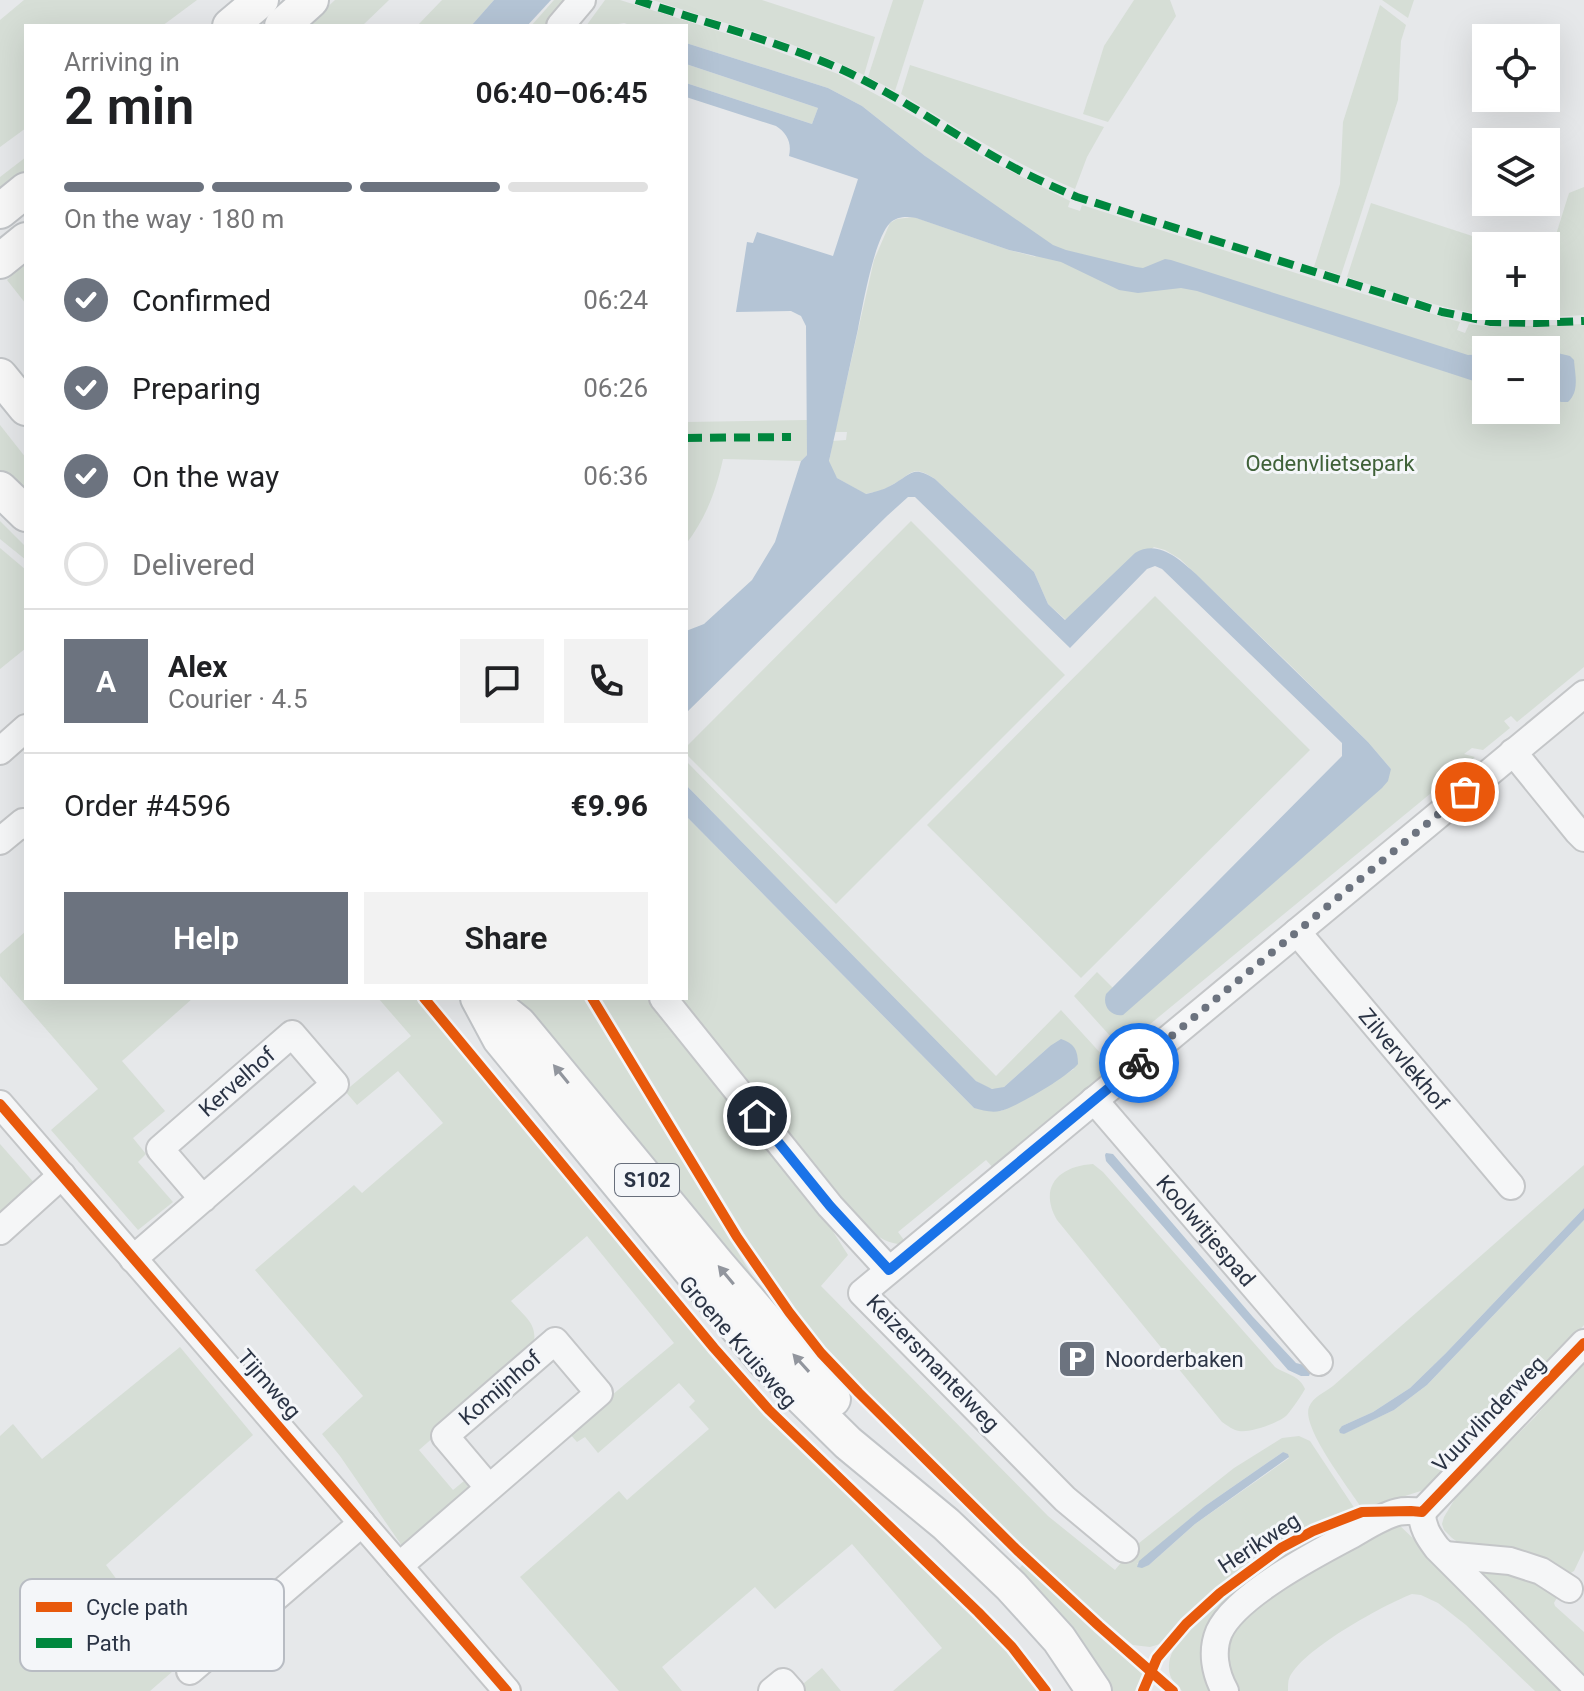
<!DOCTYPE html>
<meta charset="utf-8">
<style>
body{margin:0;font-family:Roboto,sans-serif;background:#f2f2f2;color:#202124;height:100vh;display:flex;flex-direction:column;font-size:30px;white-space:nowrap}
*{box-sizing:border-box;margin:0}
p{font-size:26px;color:#757577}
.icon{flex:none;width:44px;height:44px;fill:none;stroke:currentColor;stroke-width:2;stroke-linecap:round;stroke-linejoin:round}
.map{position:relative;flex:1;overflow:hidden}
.sheet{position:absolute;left:24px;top:24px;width:664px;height:976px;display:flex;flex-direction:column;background:#fff;border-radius:0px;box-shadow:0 8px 32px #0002}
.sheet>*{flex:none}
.tools{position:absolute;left:1472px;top:24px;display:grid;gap:16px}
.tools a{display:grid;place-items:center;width:88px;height:88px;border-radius:0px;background:#fff;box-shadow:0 8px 32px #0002;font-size:40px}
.pin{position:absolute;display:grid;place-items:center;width:68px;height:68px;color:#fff;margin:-34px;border:4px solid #fff;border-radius:50%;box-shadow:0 2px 8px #0007}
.courier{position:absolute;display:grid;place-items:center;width:80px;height:80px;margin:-40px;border:6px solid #1a73e8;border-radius:50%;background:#fff;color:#222;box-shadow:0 2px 10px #0007}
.headline em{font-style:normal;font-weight:600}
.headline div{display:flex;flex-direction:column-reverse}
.headline{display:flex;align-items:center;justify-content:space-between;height:136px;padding:0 40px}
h1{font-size:52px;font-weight:600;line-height:60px}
.bar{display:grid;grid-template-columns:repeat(4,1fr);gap:12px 8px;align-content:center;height:96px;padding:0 40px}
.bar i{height:10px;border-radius:6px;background:#e0e0e0}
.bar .current{background:#6c737f}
.bar p{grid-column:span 4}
.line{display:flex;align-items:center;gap:20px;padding:0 40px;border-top:2px solid #e0e0e0}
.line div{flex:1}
.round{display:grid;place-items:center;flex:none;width:84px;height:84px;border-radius:0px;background:#f2f2f2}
ol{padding:0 40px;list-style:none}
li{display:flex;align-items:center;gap:24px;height:88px}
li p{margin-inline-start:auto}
li .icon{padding:8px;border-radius:50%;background:#6c737f;color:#fff;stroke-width:4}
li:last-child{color:#757577}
li i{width:44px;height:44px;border:4px solid #e0e0e0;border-radius:50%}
.action{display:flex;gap:16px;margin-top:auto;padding:16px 40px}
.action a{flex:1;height:92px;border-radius:0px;background:#6c737f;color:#fff;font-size:32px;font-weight:600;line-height:92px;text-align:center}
.action a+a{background:#f2f2f2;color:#202124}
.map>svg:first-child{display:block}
.green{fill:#d6ded6;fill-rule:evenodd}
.water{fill:#b4c4d5}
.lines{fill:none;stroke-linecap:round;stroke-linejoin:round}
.minor-casing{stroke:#c4c6c8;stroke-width:30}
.major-casing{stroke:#c2c5c8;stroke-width:38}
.minor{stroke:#f5f6f7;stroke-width:26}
.major{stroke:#f8f8f8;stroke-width:34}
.quiet{stroke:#00873e;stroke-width:8;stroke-dasharray:16 8;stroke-linecap:butt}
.cycleway-casing{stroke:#f4f6f9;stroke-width:15}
.cycleway{stroke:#e8590c;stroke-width:10}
.oneway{fill:#92969e}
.done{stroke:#6c737f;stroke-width:8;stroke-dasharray:0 14.4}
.route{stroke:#1a73e8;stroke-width:10}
.labels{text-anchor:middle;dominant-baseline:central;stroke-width:6;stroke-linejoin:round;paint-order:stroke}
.shield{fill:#f4f6f9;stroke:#676e7b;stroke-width:2}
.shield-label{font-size:20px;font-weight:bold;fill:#2b3445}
.park-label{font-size:22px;fill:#3f6138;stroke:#f4f6f9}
.street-label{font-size:22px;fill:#2b3445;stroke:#f4f6f9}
.poi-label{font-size:22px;fill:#2b3445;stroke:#f4f6f9;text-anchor:start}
.key{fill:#f4f6f9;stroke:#b8bcc3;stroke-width:2}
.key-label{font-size:22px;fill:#2b3445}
</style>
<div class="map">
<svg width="1584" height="1691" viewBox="0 0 1584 1691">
<rect width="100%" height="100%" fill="#e6e8ea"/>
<g class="green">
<polygon points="24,0 197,0 162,26 26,26 26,128 0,147 0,20"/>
<polygon points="335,0 389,0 362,26 307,26"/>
<polygon points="442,0 494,0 471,26 417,26"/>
<polygon points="554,0 572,0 549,26 531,26"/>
<path d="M605,0H620L747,40L838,74L892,103L988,160L1070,201L1068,207L1080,211L1082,205L1343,288L1460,322L1457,330L1465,333L1469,324L1493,327L1584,324V667L1517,722L1511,716L1504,721L1510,728L1483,750L1472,748L1464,754L1475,757L1121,1048L1074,996L1097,972L1113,988L1106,994L1391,769L1368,742L1287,662L1180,559L1165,550L1154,547L1066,620L1048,604L1034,572L935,479C911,463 912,475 890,486C883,491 874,492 865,494L837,478L831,469L829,462L833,441L846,440L847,432H835L874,260L890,223L897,219L914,217L1009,250L1036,257L925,156L862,106L828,88L686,43V26H633L624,23L607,26H586ZM1486,350H1546V410H1486Z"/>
<path d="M653,0H762L875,37L864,75C797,41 724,24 653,0Z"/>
<polygon points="893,0 924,0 895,91 868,77"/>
<polygon points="1134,0 1170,0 1176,16 1108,122 1083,114 1104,46"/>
<polygon points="1382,0 1414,0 1408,18"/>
<polygon points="1380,5 1406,25 1401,41 1398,100 1341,275 1314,267 1340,184 1343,122"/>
<polygon points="686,64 818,108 812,124 686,83"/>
<path d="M910,65L1104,127L1087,157L1075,189C1014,163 958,129 901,94Z"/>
<polygon points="26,157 26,172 0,193 0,177"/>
<path d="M1584,187V315C1551,317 1518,320 1485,315C1438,308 1392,292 1347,277L1371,203L1503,246H1486V306H1546V259L1549,257L1569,193Z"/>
<polygon points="26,250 26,304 7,280 15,273 9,263"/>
<path d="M807,420V455L801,461L723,459C716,491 706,518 686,544V422Z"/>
<polygon points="0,425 26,458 26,501 0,474"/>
<polygon points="0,521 26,547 26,560 0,539"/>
<polygon points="911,521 1065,675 836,904 686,754 686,747"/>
<polygon points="0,548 26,570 26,648 0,669"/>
<polygon points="1155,596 1310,750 1081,978 927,825"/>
<path d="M686,761L996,1076L1061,1010L1116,1070L995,1170L986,1160L898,1232L907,1244C878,1247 861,1219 842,1202L673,998H686V816L974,1108L1001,1111L1029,1097L1074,1069L1050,1046L1004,1087C993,1092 985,1087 976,1081L686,785Z"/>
<polygon points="26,931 26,998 193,998 122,1061 165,1111 133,1138 146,1154 138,1162 173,1202 138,1230 51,1130 98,1089 0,976 0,954"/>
<path d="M378,998H420C532,1134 641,1277 760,1407C850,1505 959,1585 1040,1691H893L942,1648L852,1544L775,1609L755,1587L662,1667L682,1691H619L520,1577L619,1491L627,1500L709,1429L689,1407L695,1401L679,1383L598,1453L585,1437L577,1442L568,1432L674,1343L587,1236L511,1301C527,1319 540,1325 532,1351L419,1450L453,1490L464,1481L472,1491L402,1546L340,1456L322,1434L363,1396L255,1270L354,1185L362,1193L443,1123L398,1071L357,1105L345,1091L411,1036Z"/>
<polygon points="518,998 583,998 753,1277 777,1311 587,1088"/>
<path d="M601,998H653L684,1035L827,1222L848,1255L821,1286L1048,1516L1115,1570L1134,1547L1234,1468L1282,1438L1299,1436L1310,1441L1355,1509C1305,1525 1254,1556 1215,1592C1197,1609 1180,1630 1160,1644L1150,1647L1133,1645L1101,1620L922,1452L854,1384L807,1332L773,1281ZM1283,1452L1289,1458L1195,1524L1149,1565L1137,1564L1205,1506Z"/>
<polygon points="0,1144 37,1186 0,1218"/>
<path d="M1093,1164L1103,1172L1275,1367C1287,1375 1299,1375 1305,1389C1302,1395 1292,1409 1287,1415C1279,1423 1250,1433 1239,1431C1233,1430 1228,1426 1222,1422L1057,1220C1038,1187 1059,1166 1093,1164Z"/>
<path d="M1584,1165V1208L1446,1353L1410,1388L1373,1412L1342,1426L1343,1434L1394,1410L1427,1385L1584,1220V1325L1540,1375L1427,1489L1380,1504L1361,1507C1349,1488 1301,1427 1309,1407C1313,1397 1325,1392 1333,1386Z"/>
<polygon points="180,1347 253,1435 106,1565 180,1665 150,1691 0,1691 0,1436 13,1424 42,1459"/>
<polygon points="1584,1360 1584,1550 1574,1571 1569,1574 1466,1548 1452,1538 1444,1530 1442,1524 1444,1517 1459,1492 1535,1417"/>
<path d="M1354,1519L1202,1648L1203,1667L1215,1691H1182C1174,1683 1168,1677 1169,1665C1170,1648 1184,1636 1195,1624C1239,1579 1294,1539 1354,1519Z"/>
<path d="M1395,1521L1572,1691H1535L1466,1625L1438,1603L1421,1595L1412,1594C1385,1604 1299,1651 1289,1679C1288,1681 1288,1688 1288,1691H1235L1230,1678L1225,1648L1229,1636L1253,1604Z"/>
<polygon points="1023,1564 1089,1625 1142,1670 1144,1679 1135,1691 1113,1691 1079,1641 1018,1570"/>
<polygon points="1468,1567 1512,1570 1559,1594 1554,1603 1555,1606 1584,1632 1584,1681"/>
<polygon points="822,1668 841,1691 799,1691 797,1689"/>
</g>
<g class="water">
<polygon points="494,0 551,0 527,26 471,26"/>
<path d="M686,43L828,88L862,106L925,156L1053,245L1066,250L1136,267L1143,268L1165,259L1171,260L1468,355L1486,354V385L1197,291L1181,288L1138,293L1119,290L1061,262L1009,250L919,219C910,216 897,216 890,223C874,239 863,305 858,329C848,373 839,417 829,461L837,478L866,494C874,492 883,490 890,486C911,475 912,464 935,479L1034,572L1048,604L1065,620L1135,553C1158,539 1179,559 1196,574L1368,742L1391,769L1388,781L1382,788L1123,1015C1111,1017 1102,1006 1106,994L1342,756V743L1162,569L1155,566L1147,569L1070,648L915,497H908L887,516L686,713V631L704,624L752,580L775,542L801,461L807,455L806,326L801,316L791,311L736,312L747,242L753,243L757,232L833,256L858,179L789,156C792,143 787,133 776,126L686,97V83L812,124L818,108L686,64Z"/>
<path d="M1549,351L1570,356L1574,360C1575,375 1580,391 1568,402H1561L1546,395V353Z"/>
<path d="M686,785L976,1081L992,1089L1004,1087L1050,1046L1061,1039C1074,1043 1078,1050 1078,1064C1067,1077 1017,1107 1000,1111C991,1113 982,1110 974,1108L686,816Z"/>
<polygon points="1106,1153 1113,1154 1253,1317 1296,1363 1308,1366 1311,1371 1309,1376 1301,1376 1288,1370 1106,1161 1105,1155"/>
<polygon points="1584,1208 1584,1220 1427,1385 1394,1410 1344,1434 1340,1433 1339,1430 1342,1426 1373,1412 1410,1388 1446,1353"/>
<polygon points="1283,1452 1288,1454 1289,1457 1195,1524 1149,1565 1142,1568 1137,1567 1139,1561 1205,1506"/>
</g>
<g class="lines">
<defs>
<g id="minor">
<polyline points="560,26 582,0"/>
<polyline points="0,751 26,728"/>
<polyline points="1513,752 1578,832 1584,838"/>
<polyline points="0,841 23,822 26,826"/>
<path id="s1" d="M1297,932L1511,1186"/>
<polyline points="663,998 830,1206 889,1270"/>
<path id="s2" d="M1094,1100L1319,1362"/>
<polyline points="0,1104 507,1691"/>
<polyline points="0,1231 62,1175"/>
<polyline points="133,1259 335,1084 292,1034 160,1149 203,1199"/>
<path d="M1422,1512C1422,1527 1428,1536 1437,1548L1580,1691"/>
<polyline points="1422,1512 1584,1343"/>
<polyline points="1125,1549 1065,1499 862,1293 1584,694"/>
<polyline points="1445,1555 1510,1561 1541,1571 1569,1589"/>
<polyline points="399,1566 599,1393 555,1341 445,1436 489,1488"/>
<polyline points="190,1671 362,1523"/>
<polyline points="772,1691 783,1682 791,1691"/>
<path d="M1225,1691C1215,1673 1211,1651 1219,1632C1236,1595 1317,1553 1353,1534C1367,1526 1382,1516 1398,1512C1406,1510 1414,1511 1422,1512"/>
</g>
<g id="major">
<polyline points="230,26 261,0"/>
<polyline points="282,26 311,0"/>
<polyline points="0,211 26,190"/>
<polyline points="0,261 26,240"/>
<polyline points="0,376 26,408"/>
<polyline points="0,489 26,514"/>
<polyline points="478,998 500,1039 764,1360 848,1443 946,1524 1011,1586 1059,1639 1094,1691"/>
<polyline points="487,998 519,1024 718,1265 833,1399"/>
</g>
</defs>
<use href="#minor" class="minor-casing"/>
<use href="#major" class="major-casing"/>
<use href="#minor" class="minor"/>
<use href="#major" class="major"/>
<g class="quiet">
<path d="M636,0C706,23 778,41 845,71C899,96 948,131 1000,160C1025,174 1051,186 1077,197L1442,312L1491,322L1536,323L1584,321"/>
<polyline points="686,438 791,437"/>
</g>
<defs>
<g id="cycleway">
<polyline points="424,998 714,1348 769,1410 978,1612 1012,1647 1046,1691"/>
<polyline points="592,998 737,1237 789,1312 821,1353 859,1393 1017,1550 1099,1626 1173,1691"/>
<polyline points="0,1104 507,1691"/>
<polyline points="1143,1691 1157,1658 1186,1624 1220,1593 1281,1548 1313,1531 1362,1512 1411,1511 1422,1512 1584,1343"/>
</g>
</defs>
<use href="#cycleway" class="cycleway-casing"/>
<use href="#cycleway" class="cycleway"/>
</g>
<defs><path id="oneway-solid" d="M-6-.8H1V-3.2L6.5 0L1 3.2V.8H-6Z" transform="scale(2)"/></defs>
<g class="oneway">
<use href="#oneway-solid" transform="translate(561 1074) rotate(-129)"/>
<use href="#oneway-solid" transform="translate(726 1275) rotate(-130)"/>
<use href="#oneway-solid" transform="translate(801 1363) rotate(-132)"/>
</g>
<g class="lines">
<polyline class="done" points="1139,1063 1465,792"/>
<polyline class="route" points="757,1116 830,1206 889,1270 1139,1063"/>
</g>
<defs>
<symbol id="parking-square" viewBox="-11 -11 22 22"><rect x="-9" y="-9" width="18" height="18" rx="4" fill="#6c737f" stroke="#f4f6f9"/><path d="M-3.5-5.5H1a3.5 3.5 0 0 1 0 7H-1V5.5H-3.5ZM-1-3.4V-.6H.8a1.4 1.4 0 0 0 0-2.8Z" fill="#fff"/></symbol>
</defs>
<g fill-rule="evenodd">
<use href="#parking-square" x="1055" y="1337" width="44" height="44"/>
</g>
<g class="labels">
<rect class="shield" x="615" y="1164" width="64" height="32" rx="6"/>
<g class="shield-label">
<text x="647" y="1180">S102</text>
</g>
<g class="park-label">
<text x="1330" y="463">Oedenvlietsepark</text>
</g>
<g class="street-label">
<text stroke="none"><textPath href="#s1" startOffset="166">Zilvervlekhof</textPath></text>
<text transform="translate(237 1082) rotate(-41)">Kervelhof</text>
<text stroke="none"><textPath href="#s2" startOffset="172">Koolwitjespad</textPath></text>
<text transform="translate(738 1342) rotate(49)">Groene Kruisweg</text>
<text transform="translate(933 1363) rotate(46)">Keizersmantelweg</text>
<text transform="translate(269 1384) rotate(49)">Tijmweg</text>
<text transform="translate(500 1388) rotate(-41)">Komijnhof</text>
<text transform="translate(1489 1414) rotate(-46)">Vuurvlinderweg</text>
<text transform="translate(1259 1543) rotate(-33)">Herikweg</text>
</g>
<g class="poi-label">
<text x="1105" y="1359">Noorderbaken</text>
</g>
</g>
<rect x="20" y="1579" width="264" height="92" rx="12" class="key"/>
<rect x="36" y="1602" width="36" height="10" fill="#e8590c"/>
<rect x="36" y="1638" width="36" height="10" fill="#00873e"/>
<g class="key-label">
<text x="86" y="1615">Cycle path</text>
<text x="86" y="1651">Path</text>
</g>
</svg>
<div class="tools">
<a><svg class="icon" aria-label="locate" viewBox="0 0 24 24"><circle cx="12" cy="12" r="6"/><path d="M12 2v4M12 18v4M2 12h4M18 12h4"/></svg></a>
<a><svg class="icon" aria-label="layers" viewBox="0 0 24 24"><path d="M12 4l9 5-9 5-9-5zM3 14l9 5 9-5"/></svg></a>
<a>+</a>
<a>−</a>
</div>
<div class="pin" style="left:1465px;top:792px;background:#ea580c"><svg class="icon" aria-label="bag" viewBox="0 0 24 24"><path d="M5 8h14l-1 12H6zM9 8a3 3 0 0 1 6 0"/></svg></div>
<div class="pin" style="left:757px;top:1116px;background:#1f2937"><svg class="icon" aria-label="home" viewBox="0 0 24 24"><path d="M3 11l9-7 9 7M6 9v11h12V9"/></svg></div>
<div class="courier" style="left:1139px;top:1063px"><svg class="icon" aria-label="bike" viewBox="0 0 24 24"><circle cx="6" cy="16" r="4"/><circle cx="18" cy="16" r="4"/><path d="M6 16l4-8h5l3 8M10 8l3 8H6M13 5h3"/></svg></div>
<section class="sheet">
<div class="headline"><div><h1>2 min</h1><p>Arriving in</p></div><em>06:40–06:45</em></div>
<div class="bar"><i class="current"></i><i class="current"></i><i class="current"></i><i></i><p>On the way · 180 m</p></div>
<ol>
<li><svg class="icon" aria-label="check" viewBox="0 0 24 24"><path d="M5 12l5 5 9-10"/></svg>Confirmed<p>06:24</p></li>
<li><svg class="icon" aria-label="check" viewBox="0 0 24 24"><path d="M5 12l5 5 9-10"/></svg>Preparing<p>06:26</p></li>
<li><svg class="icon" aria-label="check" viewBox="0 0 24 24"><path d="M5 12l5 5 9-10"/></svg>On the way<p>06:36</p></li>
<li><i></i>Delivered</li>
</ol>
<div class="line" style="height:144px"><b class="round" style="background:#6c737f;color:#fff">A</b><div><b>Alex</b><p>Courier · 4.5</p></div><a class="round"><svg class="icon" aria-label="chat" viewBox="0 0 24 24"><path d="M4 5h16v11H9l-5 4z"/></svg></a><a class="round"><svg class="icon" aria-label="phone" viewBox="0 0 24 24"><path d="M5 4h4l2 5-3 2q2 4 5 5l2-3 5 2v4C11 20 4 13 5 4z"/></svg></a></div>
<div class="line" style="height:104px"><div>Order #4596</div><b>€9.96</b></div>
<div class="action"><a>Help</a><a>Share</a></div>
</section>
</div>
